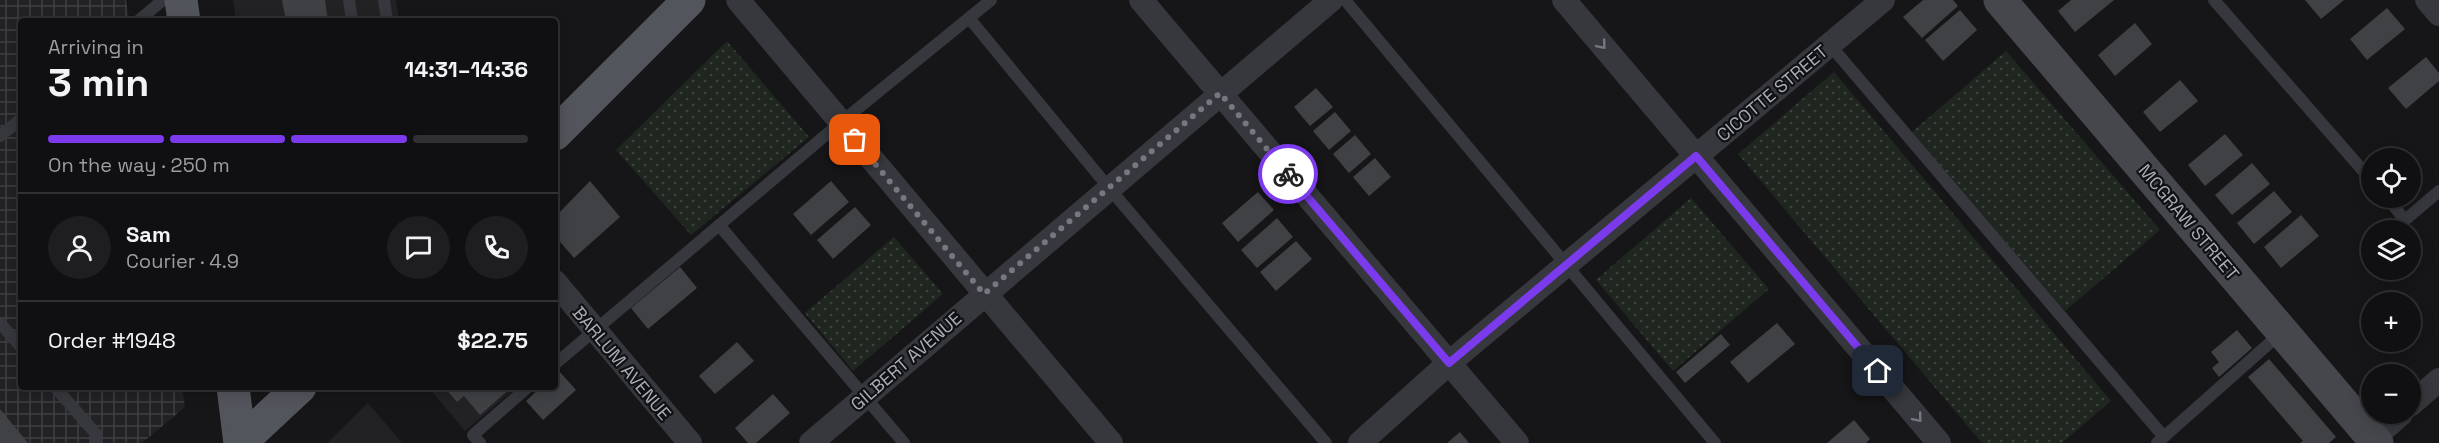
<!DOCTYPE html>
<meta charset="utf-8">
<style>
body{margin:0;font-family:"Space Grotesk",sans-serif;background:#1e1e20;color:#f1f3f6;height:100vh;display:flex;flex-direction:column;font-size:22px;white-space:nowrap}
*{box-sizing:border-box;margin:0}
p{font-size:20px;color:#9c9d9f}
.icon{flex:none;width:33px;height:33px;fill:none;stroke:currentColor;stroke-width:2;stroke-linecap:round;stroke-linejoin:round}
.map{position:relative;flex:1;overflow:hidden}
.panel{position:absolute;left:18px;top:18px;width:540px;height:372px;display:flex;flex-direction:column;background:#101012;border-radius:6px;box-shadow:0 3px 15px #0003,0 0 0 2px #303032}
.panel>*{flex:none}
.controls{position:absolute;left:2361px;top:148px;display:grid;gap:12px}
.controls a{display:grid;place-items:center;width:60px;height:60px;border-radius:50%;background:#101012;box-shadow:0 3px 15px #0003,0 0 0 2px #303032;font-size:30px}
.pin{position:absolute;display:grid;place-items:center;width:51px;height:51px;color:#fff;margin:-26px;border-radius:12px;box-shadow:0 3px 9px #0006}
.courier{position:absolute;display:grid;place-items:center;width:60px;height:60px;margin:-30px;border:4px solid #7c3aed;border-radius:50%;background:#fff;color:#222;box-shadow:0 2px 8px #0007}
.head em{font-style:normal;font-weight:600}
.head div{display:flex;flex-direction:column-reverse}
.head{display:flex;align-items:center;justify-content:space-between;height:102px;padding:0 30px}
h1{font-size:39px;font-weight:600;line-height:45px}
.bar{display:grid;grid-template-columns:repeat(4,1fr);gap:9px 6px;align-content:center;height:72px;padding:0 30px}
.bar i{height:8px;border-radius:4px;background:#303032}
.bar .active{background:#7c3aed}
.bar p{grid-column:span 4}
.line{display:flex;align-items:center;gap:15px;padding:0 30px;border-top:2px solid #303032}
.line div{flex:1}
.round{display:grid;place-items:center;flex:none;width:63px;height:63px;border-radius:32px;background:#1e1e20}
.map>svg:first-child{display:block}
.built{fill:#222225}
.industrial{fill:url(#industrial-grid)}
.grass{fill:url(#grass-dots)}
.building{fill:#404145}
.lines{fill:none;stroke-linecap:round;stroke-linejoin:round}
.lane{stroke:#37383d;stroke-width:12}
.street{stroke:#37383d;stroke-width:24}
.secondary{stroke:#45474d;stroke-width:33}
.primary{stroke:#53555c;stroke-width:33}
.oneway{stroke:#757881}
.done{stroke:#757880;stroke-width:6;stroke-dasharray:0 10.8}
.route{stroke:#7c3aed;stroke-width:8}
.labels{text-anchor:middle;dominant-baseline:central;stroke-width:4.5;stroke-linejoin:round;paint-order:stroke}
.street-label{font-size:18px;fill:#a8adb8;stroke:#111113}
</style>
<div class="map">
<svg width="2439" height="443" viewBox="0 0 2439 443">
<defs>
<pattern id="industrial-grid" width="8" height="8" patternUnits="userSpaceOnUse" patternTransform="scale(1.5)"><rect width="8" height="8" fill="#222225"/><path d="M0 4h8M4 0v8" fill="none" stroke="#3f3f43"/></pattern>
<pattern id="grass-dots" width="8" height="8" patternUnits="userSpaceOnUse" patternTransform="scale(1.5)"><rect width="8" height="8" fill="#1e261f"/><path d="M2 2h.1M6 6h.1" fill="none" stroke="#3c433d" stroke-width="1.8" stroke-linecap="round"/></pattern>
</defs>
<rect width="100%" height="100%" fill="#161618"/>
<g class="built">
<polygon points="233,0 396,0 399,21 236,21"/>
<polygon points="428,387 517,387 465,431"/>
<polygon points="368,403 402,443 327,443"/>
</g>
<polygon class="industrial" points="0,0 126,0 129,21 21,21 21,387 182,387 185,407 142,443 0,443"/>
<g class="grass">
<polygon points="727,41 809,137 691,235 616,150"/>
<polygon points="2006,51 2160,230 2065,311 1912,132"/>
<polygon points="1834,72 2111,401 2062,443 1982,443 1738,154"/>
<polygon points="1691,198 1769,289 1673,371 1596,280"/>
<polygon points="894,237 943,294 853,371 805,313"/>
</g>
<g class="building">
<polygon points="282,0 325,0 328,21 286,21"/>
<polygon points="1923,0 1953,0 1958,6 1922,38 1903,17"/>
<polygon points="2071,0 2114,0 2075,32 2058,11"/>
<polygon points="2305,0 2344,0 2321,19"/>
<polygon points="2387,8 2405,29 2367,60 2350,39"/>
<polygon points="1960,10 1977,30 1943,61 1925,40"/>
<polygon points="2135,23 2152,44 2115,76 2098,55"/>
<polygon points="2426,57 2439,73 2439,81 2406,109 2388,88"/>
<polygon points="2180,80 2198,101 2160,132 2143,112"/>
<polygon points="1316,88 1333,107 1310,126 1294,107"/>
<polygon points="1335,112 1351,131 1329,150 1313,131"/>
<polygon points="2225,134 2243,155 2205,186 2188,165"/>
<polygon points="1355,135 1371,154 1349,173 1333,154"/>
<polygon points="1375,158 1391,177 1369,196 1353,177"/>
<polygon points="2252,163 2270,184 2232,215 2215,195"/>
<polygon points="590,181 620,217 574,258 555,236 555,217"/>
<polygon points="831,181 849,202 811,235 793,214"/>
<polygon points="2274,191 2292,212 2254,244 2237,223"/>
<polygon points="1258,192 1274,210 1238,242 1222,223"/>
<polygon points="855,207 871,225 833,259 817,240"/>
<polygon points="2301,215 2319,236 2281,268 2264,247"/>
<polygon points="1277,218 1293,237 1257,268 1241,250"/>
<polygon points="1296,241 1312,259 1276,291 1260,272"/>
<polygon points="680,267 697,288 648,329 631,308"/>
<polygon points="1777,323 1795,344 1748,383 1730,362"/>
<polygon points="2237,330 2252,348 2219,377 2212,368 2219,362 2211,352"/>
<polygon points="1721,334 1730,345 1685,383 1676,372"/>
<polygon points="737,342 754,361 715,394 699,376"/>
<polygon points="2269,359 2336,437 2329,443 2300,443 2303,441 2248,377"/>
<polygon points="559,371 576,390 543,420 526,401 541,387 555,387 555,375"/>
<polygon points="444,387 512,387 480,415 464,396 457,402"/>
<polygon points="773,394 790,413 756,443 748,443 735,428"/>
<polygon points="0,409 28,443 0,443"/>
<polygon points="1854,420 1870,439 1866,443 1827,443"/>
<polygon points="1460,432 1469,443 1447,443"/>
</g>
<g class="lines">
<g class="lane">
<polyline points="349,0 352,21"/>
<polyline points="384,0 387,21"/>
<polyline points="1345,0 1715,443"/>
<polyline points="2214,0 2372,181"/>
<polyline points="969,18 1109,188 1326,443"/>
<polyline points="138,21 163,0"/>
<polyline points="1830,45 2164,437"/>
<polyline points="0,136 21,119"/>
<polyline points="2387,198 2405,220 2439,191"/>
<polyline points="719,225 904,443"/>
<polyline points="0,323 21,347"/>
<polyline points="555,364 840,123 991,0"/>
<polyline points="55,387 97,435 97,443"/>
<polyline points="480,443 473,435 528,387"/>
<polyline points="2157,443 2282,332"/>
</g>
<g class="street">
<polyline points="738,0 1111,443"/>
<polyline points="1141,0 1517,443"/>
<polyline points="1564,0 1939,443"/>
<polyline points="2427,0 2439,14"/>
<polyline points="555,282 690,443"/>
<polyline points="2410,405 2439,380"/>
<polyline points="811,443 1331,0"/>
<polyline points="1360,443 1449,363 1883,0"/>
<polyline points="2368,443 2401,414"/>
</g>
<polyline class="secondary" points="2000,0 2377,443"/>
<g class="primary">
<polyline points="181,0 184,21"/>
<polyline points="555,134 689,0"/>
<polyline points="233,387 240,443"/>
<polyline points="240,443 300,387"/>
</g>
</g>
<defs><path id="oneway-chevron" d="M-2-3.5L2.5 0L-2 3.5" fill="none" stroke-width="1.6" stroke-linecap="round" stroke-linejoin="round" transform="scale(1.5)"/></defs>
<g class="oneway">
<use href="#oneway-chevron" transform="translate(1602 45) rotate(50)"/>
<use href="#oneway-chevron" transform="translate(1918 418) rotate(50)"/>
</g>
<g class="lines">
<polyline class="done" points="855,140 984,294 1220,93 1288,174"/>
<polyline class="route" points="1288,174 1449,363 1696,156 1878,371"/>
</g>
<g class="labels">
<g class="street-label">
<text transform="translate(1772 93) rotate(-40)">CICOTTE STREET</text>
<text transform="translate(2189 222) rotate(50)">MCGRAW STREET</text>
<text transform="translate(906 361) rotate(-41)">GILBERT AVENUE</text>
<text transform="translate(622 363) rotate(50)">BARLUM AVENUE</text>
</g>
</g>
</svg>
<div class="controls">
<a><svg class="icon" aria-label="locate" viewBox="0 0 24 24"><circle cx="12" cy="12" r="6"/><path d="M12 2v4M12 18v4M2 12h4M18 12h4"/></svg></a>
<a><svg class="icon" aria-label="layers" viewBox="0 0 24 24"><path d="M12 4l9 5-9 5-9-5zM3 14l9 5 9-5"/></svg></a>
<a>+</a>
<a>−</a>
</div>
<div class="pin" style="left:855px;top:140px;background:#ea580c"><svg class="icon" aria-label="bag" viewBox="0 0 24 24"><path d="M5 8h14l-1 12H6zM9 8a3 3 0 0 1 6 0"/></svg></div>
<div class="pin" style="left:1878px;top:371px;background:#1f2937"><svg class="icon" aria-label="home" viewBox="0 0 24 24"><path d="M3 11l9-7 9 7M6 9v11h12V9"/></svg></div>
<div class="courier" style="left:1288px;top:174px"><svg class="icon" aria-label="bike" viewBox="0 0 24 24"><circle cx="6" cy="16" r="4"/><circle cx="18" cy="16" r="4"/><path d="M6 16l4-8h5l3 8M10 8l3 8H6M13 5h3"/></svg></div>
<section class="panel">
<div class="head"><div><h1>3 min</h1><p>Arriving in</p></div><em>14:31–14:36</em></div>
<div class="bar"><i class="active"></i><i class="active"></i><i class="active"></i><i></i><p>On the way · 250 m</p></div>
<div class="line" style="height:108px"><a class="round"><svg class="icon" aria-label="person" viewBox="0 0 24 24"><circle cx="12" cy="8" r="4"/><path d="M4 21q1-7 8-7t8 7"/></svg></a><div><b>Sam</b><p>Courier · 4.9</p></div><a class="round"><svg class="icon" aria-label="chat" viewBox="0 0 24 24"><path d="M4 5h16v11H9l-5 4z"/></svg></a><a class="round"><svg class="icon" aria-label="phone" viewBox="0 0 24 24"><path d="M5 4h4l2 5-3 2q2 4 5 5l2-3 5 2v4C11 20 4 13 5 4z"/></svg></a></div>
<div class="line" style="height:78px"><div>Order #1948</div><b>$22.75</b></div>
</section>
</div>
